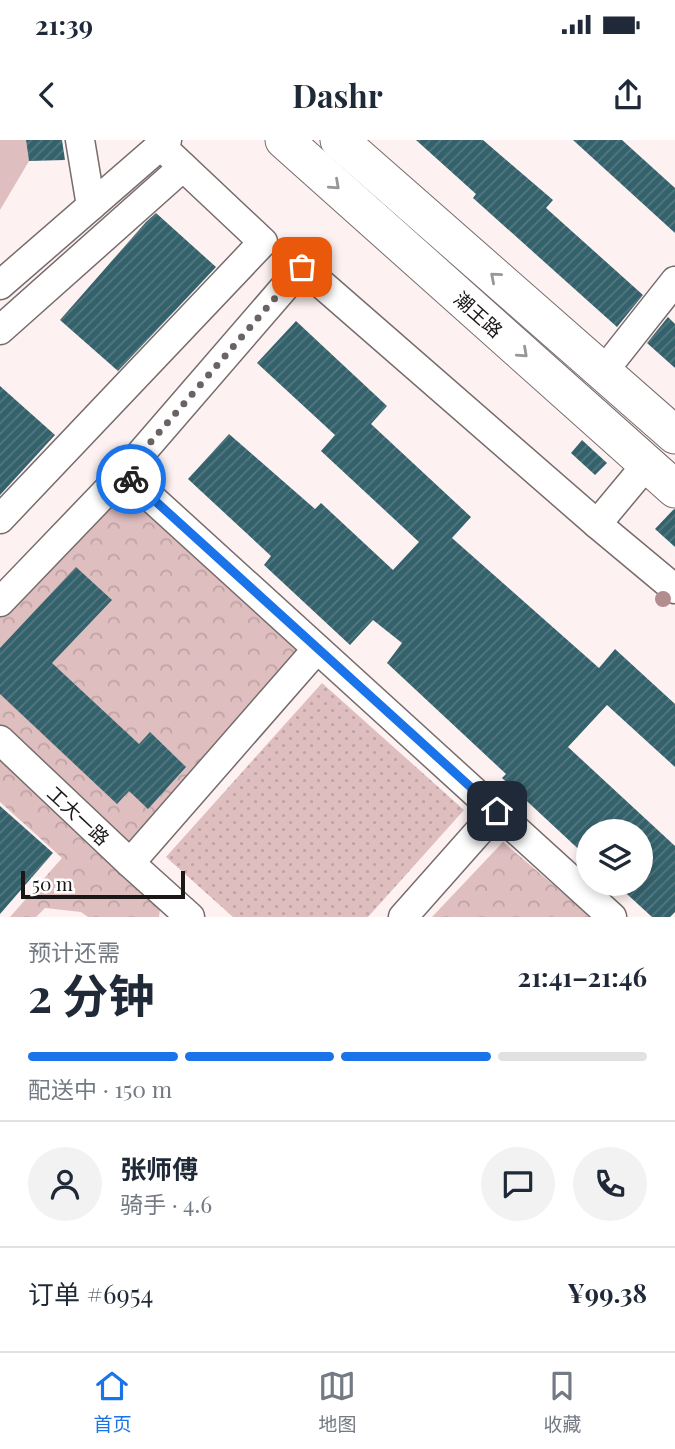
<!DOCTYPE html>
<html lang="zh">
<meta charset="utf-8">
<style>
body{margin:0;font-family:"Playfair Display","Noto Sans SC",serif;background:#f2f2f3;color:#1f2937;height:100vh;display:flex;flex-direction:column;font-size:26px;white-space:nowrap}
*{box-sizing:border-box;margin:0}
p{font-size:23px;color:#747a83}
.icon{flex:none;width:38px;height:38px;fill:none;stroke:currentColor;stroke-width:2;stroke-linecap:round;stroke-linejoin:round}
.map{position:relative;height:777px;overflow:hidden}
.drawer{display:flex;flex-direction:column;background:#fff;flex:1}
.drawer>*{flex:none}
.tools{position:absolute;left:576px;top:679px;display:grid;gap:14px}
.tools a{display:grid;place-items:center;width:77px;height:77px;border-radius:50%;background:#fff;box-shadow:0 4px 10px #0003;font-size:35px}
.scale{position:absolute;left:21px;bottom:18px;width:164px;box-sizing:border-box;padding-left:7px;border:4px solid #1b1717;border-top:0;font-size:19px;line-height:24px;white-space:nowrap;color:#1b1717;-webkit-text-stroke:5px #fff;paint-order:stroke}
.pin{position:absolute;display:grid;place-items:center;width:60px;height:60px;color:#fff;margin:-30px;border-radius:14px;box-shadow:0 4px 10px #0006}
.courier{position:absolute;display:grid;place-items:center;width:70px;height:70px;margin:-35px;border:5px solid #1a73e8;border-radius:50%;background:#fff;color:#222;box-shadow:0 2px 9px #0007}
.overview em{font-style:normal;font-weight:700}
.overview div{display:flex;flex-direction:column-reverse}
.overview{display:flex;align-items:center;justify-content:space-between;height:119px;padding:0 28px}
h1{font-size:46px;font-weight:700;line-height:52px}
.bar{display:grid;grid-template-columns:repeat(4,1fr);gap:10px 7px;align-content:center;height:84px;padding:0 28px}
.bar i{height:9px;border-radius:5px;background:#e0e1e3}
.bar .active{background:#1a73e8}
.bar p{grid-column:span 4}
.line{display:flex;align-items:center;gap:18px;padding:0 28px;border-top:2px solid #e0e1e3}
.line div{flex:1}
.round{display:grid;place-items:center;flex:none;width:74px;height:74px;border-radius:37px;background:#f2f2f3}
.status{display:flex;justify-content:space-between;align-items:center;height:49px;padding:0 35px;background:#fff;direction:ltr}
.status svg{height:19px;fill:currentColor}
header{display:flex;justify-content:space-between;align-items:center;height:91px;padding:0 28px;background:#fff;font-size:32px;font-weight:700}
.menu{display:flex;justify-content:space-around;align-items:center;height:98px;border-top:2px solid #e0e1e3;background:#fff;font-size:19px;color:#747a83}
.menu a{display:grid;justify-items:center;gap:4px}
.menu .active{color:#1a73e8}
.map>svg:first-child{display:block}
.grass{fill:url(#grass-dots)}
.forest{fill:url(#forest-crowns)}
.garden{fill:#dfbec0}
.building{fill:url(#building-hatch)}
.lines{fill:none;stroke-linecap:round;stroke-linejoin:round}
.minor-casing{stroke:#776c6c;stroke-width:31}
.major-casing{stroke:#776c6c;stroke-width:39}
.minor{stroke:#fff;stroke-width:28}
.major{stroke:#fff;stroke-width:37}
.tree{fill:#b38c90}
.oneway{stroke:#989797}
.done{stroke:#6a6363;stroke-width:7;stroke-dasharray:0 12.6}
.route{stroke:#1a73e8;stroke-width:9}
.labels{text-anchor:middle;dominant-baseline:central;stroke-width:7;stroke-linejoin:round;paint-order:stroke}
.street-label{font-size:19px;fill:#1b1717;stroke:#fff}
</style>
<div class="status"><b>21:39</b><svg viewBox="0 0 49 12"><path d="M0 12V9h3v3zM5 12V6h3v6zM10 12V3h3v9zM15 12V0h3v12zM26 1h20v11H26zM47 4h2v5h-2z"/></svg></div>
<header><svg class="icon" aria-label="back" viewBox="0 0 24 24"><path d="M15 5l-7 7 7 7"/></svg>Dashr<svg class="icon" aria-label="share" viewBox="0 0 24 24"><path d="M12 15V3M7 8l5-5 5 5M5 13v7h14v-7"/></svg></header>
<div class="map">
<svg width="675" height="777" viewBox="0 0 675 777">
<defs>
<pattern id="grass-dots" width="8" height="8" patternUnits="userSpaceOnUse" patternTransform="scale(1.75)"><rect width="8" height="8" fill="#dfbec0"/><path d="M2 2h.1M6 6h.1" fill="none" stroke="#bfa3a4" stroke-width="1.8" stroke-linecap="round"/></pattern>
<pattern id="forest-crowns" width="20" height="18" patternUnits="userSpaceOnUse" patternTransform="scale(1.75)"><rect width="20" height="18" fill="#dfbec0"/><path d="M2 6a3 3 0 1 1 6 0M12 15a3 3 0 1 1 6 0" fill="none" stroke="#bfa3a4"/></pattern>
<pattern id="building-hatch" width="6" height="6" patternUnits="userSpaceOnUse" patternTransform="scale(1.75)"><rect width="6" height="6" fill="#34626c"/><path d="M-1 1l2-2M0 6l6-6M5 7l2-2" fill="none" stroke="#56787f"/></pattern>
</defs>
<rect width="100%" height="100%" fill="#fdf1f1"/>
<polygon class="grass" points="322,543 464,670 368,777 233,777 166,717"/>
<g class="forest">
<polygon points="124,333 317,509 130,723 162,752 159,777 88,777 81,772 45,768 36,777 10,777 62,718 0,662 0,463"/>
<polygon points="503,702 591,777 432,777"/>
</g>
<polygon class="garden" points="0,0 26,0 29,21 0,70"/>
<g class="building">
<polygon points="26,0 62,0 65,20 29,21"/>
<polygon points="416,0 483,0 553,60 546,68 643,155 617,187 473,58 476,54"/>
<polygon points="573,0 622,0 675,48 675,93"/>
<polygon points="156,73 216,127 118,231 60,180 146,82"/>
<polygon points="668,177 675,184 675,228 647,203"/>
<polygon points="296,181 387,266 371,284 471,377 452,398 599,528 615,509 675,564 675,627 607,565 568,607 675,706 675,772 670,777 652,777 616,744 640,744 640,691 588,691 588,718 502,638 506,634 387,523 402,503 373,480 350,505 264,425 271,416 188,339 229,294 315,369 321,363 393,430 419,402 321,311 335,295 257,223"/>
<polygon points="0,246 55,295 0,355"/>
<polygon points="582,300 607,323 595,335 571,313"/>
<polygon points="675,369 675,407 655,389 673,370"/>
<polygon points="76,427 112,460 52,523 139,604 150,592 186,627 148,669 129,651 117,664 0,554 0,508"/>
<polygon points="0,666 53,713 0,774"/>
</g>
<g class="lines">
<defs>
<g id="minor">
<polyline points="80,0 91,66"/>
<polyline points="0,145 167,0"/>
<polyline points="0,190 183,27"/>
<polyline points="603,232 675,141"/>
<polyline points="124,333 612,777"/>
<polyline points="0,379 263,102 161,6"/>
<polyline points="597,384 647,324"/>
<polyline points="0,462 124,333 302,127 597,384 675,449"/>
<polyline points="0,600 130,723 190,777"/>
<polyline points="130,723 317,509"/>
<polyline points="403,777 497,671"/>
</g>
<g id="major">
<polyline points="284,0 675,349"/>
<polyline points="339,0 675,295"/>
</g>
</defs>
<use href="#minor" class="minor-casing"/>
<use href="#major" class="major-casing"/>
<use href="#minor" class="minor"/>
<use href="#major" class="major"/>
</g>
<circle class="tree" cx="663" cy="459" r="8"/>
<defs><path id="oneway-chevron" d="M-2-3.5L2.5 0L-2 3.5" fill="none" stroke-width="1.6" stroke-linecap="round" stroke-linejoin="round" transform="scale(1.75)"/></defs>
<g class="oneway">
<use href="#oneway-chevron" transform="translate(335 45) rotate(42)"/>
<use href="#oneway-chevron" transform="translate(495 137) rotate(-139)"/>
<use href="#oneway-chevron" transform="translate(523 213) rotate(42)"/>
</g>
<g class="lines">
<polyline class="done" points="131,339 124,333 302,127"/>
<polyline class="route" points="131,339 497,671"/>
</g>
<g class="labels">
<g class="street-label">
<text transform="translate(479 174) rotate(42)">潮王路</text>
<text transform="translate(79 675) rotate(43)">工大一路</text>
</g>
</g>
</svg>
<div class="tools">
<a><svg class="icon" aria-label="layers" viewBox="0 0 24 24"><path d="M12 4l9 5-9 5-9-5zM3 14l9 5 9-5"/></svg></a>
</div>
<div class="scale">50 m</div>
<div class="pin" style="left:302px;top:127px;background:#ea580c"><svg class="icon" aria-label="bag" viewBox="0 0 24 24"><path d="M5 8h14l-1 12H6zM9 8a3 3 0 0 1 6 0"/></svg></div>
<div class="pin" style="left:497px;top:671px;background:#1f2937"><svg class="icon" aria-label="home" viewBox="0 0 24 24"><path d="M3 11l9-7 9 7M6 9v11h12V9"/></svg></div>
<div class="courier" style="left:131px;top:339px"><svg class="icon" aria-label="bike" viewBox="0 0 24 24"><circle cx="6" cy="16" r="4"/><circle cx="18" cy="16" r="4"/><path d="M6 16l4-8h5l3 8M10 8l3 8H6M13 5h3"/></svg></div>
</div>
<section class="drawer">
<div class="overview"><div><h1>2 分钟</h1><p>预计还需</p></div><em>21:41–21:46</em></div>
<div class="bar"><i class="active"></i><i class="active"></i><i class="active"></i><i></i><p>配送中 · 150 m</p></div>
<div class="line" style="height:126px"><a class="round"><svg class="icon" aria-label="person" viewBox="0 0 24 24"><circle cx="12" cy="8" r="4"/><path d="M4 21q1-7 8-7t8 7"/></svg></a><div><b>张师傅</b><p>骑手 · 4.6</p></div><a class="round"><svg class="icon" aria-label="chat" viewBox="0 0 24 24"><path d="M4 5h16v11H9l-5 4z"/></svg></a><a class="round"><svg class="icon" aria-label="phone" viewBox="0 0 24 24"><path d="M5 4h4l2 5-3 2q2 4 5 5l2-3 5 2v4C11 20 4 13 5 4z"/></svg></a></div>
<div class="line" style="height:91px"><div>订单 #6954</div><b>¥99.38</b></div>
</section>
<nav class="menu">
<a class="active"><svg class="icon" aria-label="home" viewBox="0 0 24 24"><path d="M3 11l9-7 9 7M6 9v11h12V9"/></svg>首页</a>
<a><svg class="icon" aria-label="map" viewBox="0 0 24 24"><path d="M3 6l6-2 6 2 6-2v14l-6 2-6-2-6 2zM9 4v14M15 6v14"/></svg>地图</a>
<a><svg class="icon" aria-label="saved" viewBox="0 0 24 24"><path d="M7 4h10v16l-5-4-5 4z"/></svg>收藏</a>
</nav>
